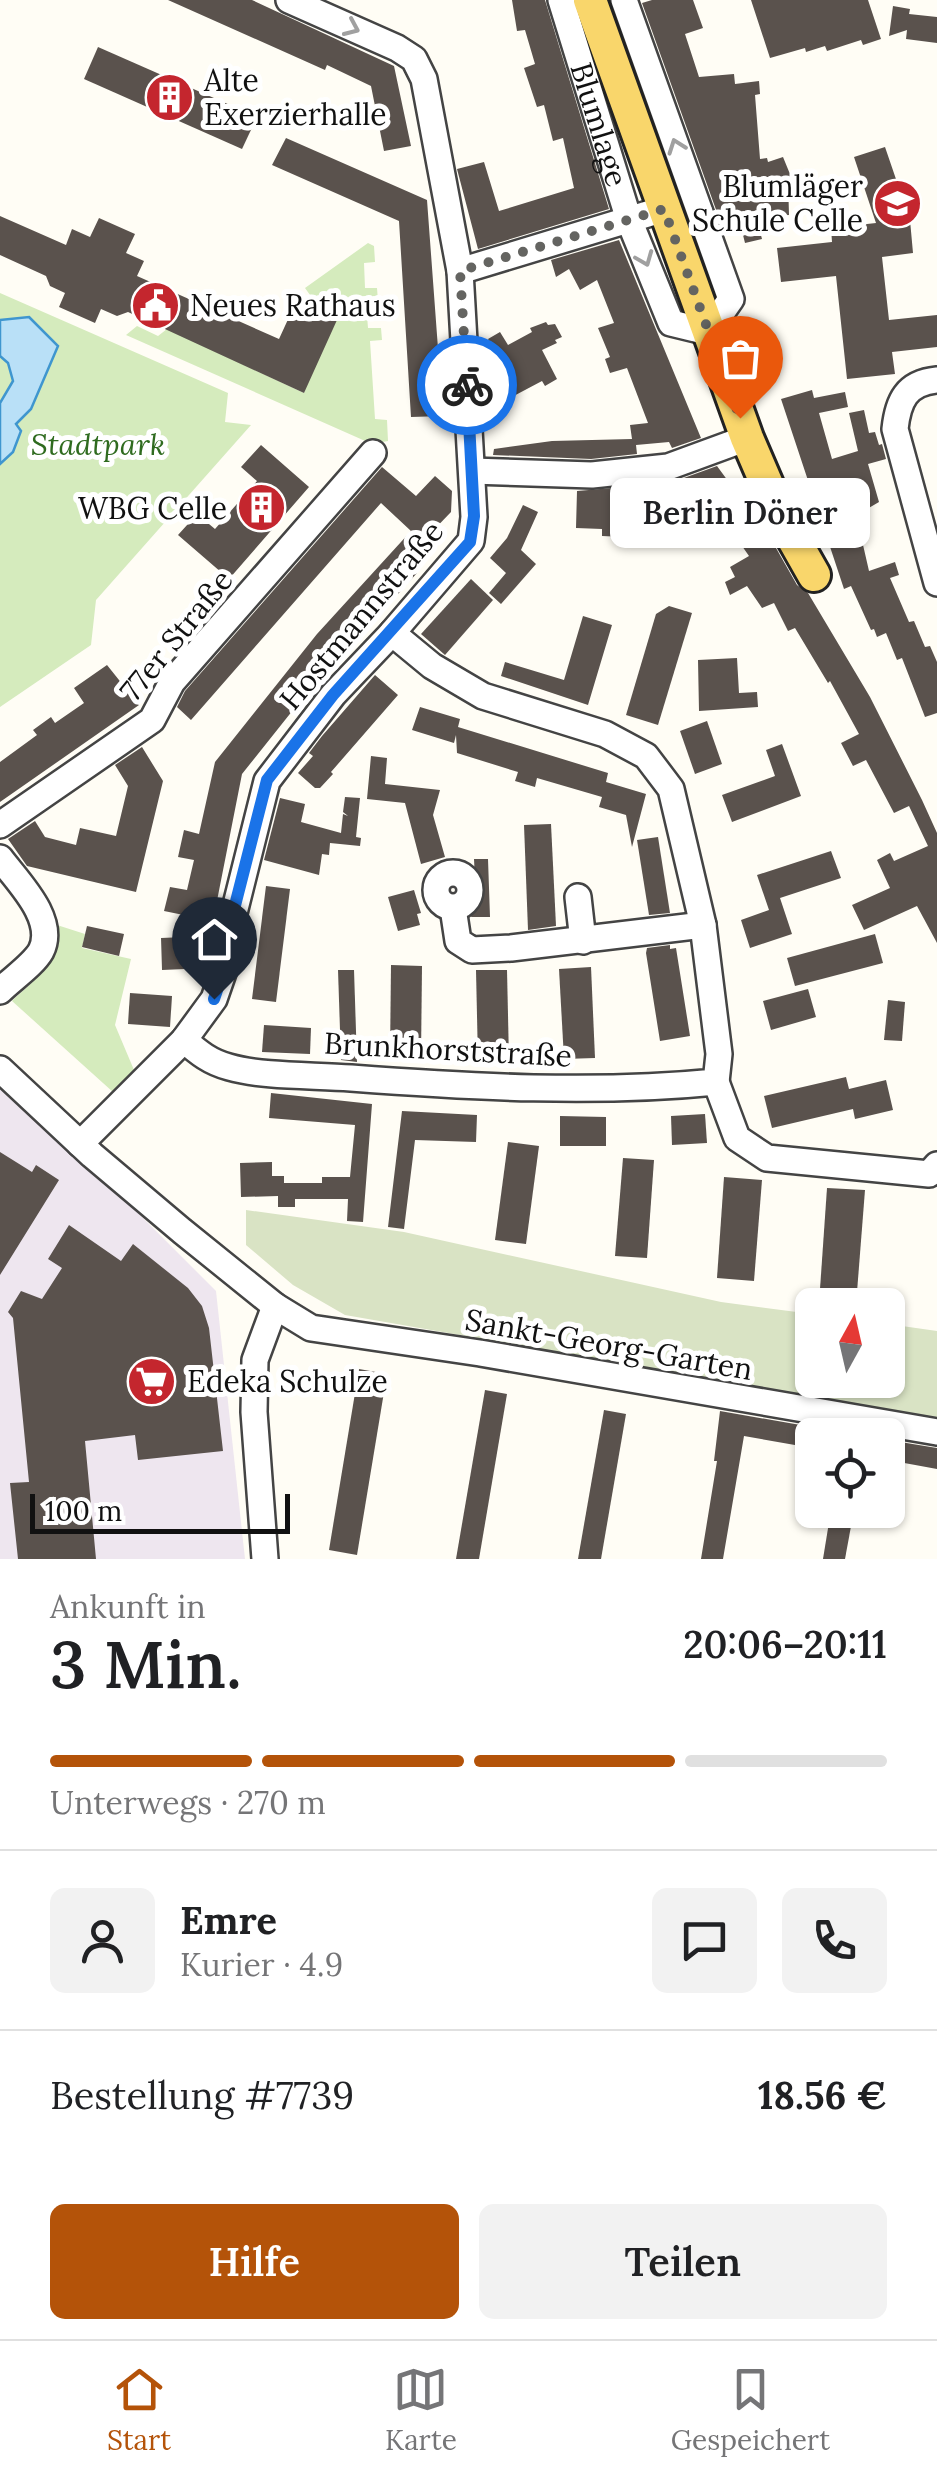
<!DOCTYPE html>
<html lang="de">
<meta charset="utf-8">
<style>
body{margin:0;font-family:Lora,serif;background:#f2f2f2;color:#202124;height:100vh;display:flex;flex-direction:column;font-size:38px;white-space:nowrap}
*{box-sizing:border-box;margin:0}
p{font-size:32px;color:#757577}
.icon{flex:none;width:55px;height:55px;fill:none;stroke:currentColor;stroke-width:2;stroke-linecap:round;stroke-linejoin:round}
.map{position:relative;height:1559px;overflow:hidden}
.side{display:flex;flex-direction:column;background:#fff;flex:1}
.side>*{flex:none}
.needle{width:65px;rotate:8deg}
.controls{position:absolute;left:795px;top:1288px;display:grid;gap:20px}
.controls a{display:grid;place-items:center;width:110px;height:110px;border-radius:15px;background:#fff;box-shadow:0 2px 8px #0004;font-size:50px}
.scale{position:absolute;left:30px;bottom:25px;width:260px;box-sizing:border-box;padding-left:10px;border:5px solid #111;border-top:0;font-size:28px;line-height:35px;white-space:nowrap;color:#111;-webkit-text-stroke:8px #fff;paint-order:stroke}
.pin{position:absolute;display:grid;place-items:center;width:85px;height:85px;color:#fff;margin:-102px -42px;border-radius:50% 50% 50% 0;rotate:-45deg;box-shadow:0 0 10px #0007}
.pin .icon{rotate:45deg}
.courier{position:absolute;display:grid;place-items:center;width:100px;height:100px;margin:-50px;border:8px solid #1a73e8;border-radius:50%;background:#fff;color:#222;box-shadow:0 2px 12px #0007}
.bubble{position:absolute;height:70px;border-radius:15px;background:#fff;box-shadow:0 2px 8px #0004;font-size:32px;font-weight:600;line-height:70px;text-align:center}
.summary em{font-style:normal;font-weight:600}
.summary div{display:flex;flex-direction:column-reverse}
.summary{display:flex;align-items:center;justify-content:space-between;height:170px;padding:0 50px}
h1{font-size:65px;font-weight:600;line-height:75px}
.bar{display:grid;grid-template-columns:repeat(4,1fr);gap:15px 10px;align-content:center;height:120px;padding:0 50px}
.bar i{height:12px;border-radius:8px;background:#e0e0e0}
.bar .selected{background:#b45309}
.bar p{grid-column:span 4}
.line{display:flex;align-items:center;gap:25px;padding:0 50px;border-top:2px solid #e0e0e0}
.line div{flex:1}
.round{display:grid;place-items:center;flex:none;width:105px;height:105px;border-radius:15px;background:#f2f2f2}
.button{display:flex;gap:20px;margin-top:auto;padding:20px 50px}
.button a{flex:1;height:115px;border-radius:15px;background:#b45309;color:#fff;font-size:40px;font-weight:600;line-height:115px;text-align:center}
.button a+a{background:#f2f2f2;color:#202124}
.tab-bar{display:flex;justify-content:space-around;align-items:center;height:140px;border-top:2px solid #e0e0e0;background:#fff;font-size:28px;color:#757577}
.tab-bar a{display:grid;justify-items:center;gap:5px}
.tab-bar .selected{color:#b45309}
.map>svg:first-child{display:block}
.industrial{fill:#eee6ef}
.green{fill:#d5ebbd}
.cemetery{fill:#d9e3c4}
.water{fill:#b9e0f7;stroke:#3f96cf;stroke-width:2.5}
.building{fill:#5a524d}
.lines{fill:none;stroke-linecap:round;stroke-linejoin:round}
.minor-casing{stroke:#444;stroke-width:30}
.major-casing{stroke:#222;stroke-width:38}
.minor{stroke:#fff;stroke-width:25}
.major{stroke:#f9d66b;stroke-width:32}
.oneway{stroke:#a0a0a0}
.done{stroke:#646461;stroke-width:10;stroke-dasharray:0 18}
.route{stroke:#1a73e8;stroke-width:12}
.labels{text-anchor:middle;dominant-baseline:central;stroke-width:10;stroke-linejoin:round;paint-order:stroke}
.poi-label{font-size:30px;fill:#111;stroke:#fff;text-anchor:start}
.street-label{font-size:30px;fill:#111;stroke:#fff}
.park-label{font-size:30px;font-style:italic;fill:#2f6b1f;stroke:#fff}
</style>
<div class="map">
<svg width="937" height="1559" viewBox="0 0 937 1559">
<rect width="100%" height="100%" fill="#fffdf5"/>
<polygon class="industrial" points="0,1075 216,1291 245,1559 0,1559"/>
<g class="green">
<polygon points="368,243 374,246 375,262 364,263 365,288 377,288 378,301 366,303 368,328 381,328 382,340 370,341 375,419 387,420 388,441 372,444 126,335 137,326 158,336 167,329 304,393 329,304 310,295 305,288"/>
<polygon points="0,293 228,393 225,422 251,425 96,600 91,645 0,707"/>
<path d="M57,925L85,934L82,948L131,959L115,1025L134,1070L113,1092L12,1001C37,977 61,963 57,925Z"/>
</g>
<polygon class="cemetery" points="246,1210 404,1232 721,1302 812,1314 812,1380 888,1380 888,1324 937,1331 937,1418 345,1315 293,1285 246,1245"/>
<polygon class="water" points="29,317 58,346 31,409 16,424 21,431 13,452 0,464 0,403 13,381 8,363 0,356 0,320"/>
<g class="building">
<polygon points="168,0 252,0 394,66 411,146 384,151 371,86 327,65 325,70"/>
<polygon points="512,0 545,0 609,209 478,249 457,169 484,162 499,211 574,188 563,138 553,141 544,105 537,107 524,68 535,64 525,30 517,31"/>
<polygon points="652,0 693,0 703,28 685,34 699,77 734,74 735,84 759,81 760,94 755,95 760,159 767,158 768,162 783,157 792,179 788,180 789,215 756,217 762,239 745,243 741,227 724,232 642,3"/>
<polygon points="751,0 868,0 881,39 863,45 861,40 827,51 825,46 806,52 805,48 770,58"/>
<polygon points="893,6 910,9 909,14 937,17 937,43 906,39 907,30 889,36"/>
<polygon points="98,47 257,117 242,149 84,79"/>
<polygon points="286,138 427,200 443,416 411,417 399,221 272,165"/>
<polygon points="885,147 910,220 913,253 882,257 889,320 937,315 937,347 892,352 895,374 847,379 836,276 781,282 777,248 832,242 831,228 876,223 854,157"/>
<polygon points="0,216 66,245 72,229 90,237 99,218 135,234 126,253 144,261 137,276 279,339 296,302 308,307 309,304 337,320 304,393 128,312 117,316 101,309 95,323 59,307 65,293 50,286 46,276 0,255"/>
<polygon points="619,240 701,438 672,448 669,442 636,445 637,454 591,459 493,455 494,449 552,441 632,439 630,425 648,423 627,368 610,373 605,359 610,357 598,328 614,323 597,280 580,290 569,269 556,277 551,260"/>
<polygon points="546,322 548,325 555,324 562,337 555,340 557,343 542,350 557,379 545,386 542,381 506,400 486,404 483,389 500,386 486,359 496,354 488,339 500,332 508,345 532,332 530,328"/>
<polygon points="812,390 814,398 845,392 848,407 819,413 832,459 858,451 849,413 864,410 869,433 875,432 879,445 882,444 886,459 868,464 879,502 867,509 870,519 858,523 869,571 895,562 899,575 890,578 909,622 914,621 925,647 930,646 937,662 937,713 925,717 902,658 897,660 886,633 877,637 874,629 871,630 851,586 844,589 781,399"/>
<polygon points="261,445 309,487 229,579 178,535 197,514 215,529 257,481 241,467"/>
<polygon points="717,466 772,541 797,585 808,593 870,697 922,800 937,833 937,943 917,906 864,930 852,905 890,888 877,860 890,853 894,861 928,846 909,806 894,813 866,760 853,766 841,743 859,734 830,681 828,683 795,628 788,631 774,603 762,608 747,586 730,595 725,582 735,577 730,567 749,556 733,533 717,545 711,538 703,542 688,505 650,515 647,503 624,508 624,537 602,536 602,529 576,528 577,491 670,483"/>
<polygon points="382,467 416,496 435,476 452,491 451,512 426,538 435,545 413,569 417,573 293,710 242,774 213,921 164,911 170,887 187,890 194,860 178,857 184,830 199,834 215,762 317,634 411,531 381,503 191,720 177,707 185,691"/>
<polygon points="523,505 538,512 521,550 536,564 501,604 489,593 506,573 490,558 507,538"/>
<polygon points="471,579 493,600 445,655 421,634"/>
<polygon points="669,606 692,613 658,725 626,715 656,614"/>
<polygon points="583,616 612,625 588,705 501,676 505,662 564,680"/>
<polygon points="737,658 739,693 757,692 758,707 699,711 698,660"/>
<polygon points="107,665 139,705 0,802 0,762 37,735 33,730 51,717 55,723 84,703 74,688"/>
<polygon points="375,675 398,695 331,772 333,774 320,788 315,788 298,773 313,756 309,753 322,736"/>
<polygon points="420,707 460,719 458,727 608,773 606,782 646,794 632,847 626,815 599,807 602,797 537,778 535,787 515,781 518,772 457,753 456,735 454,743 412,730"/>
<polygon points="707,721 722,764 695,774 680,731"/>
<polygon points="782,744 801,796 732,822 722,795 775,776 766,750"/>
<polygon points="142,747 163,781 136,892 27,866 8,839 35,821 45,837 76,845 80,828 116,836 128,786 115,765"/>
<polygon points="371,756 387,758 385,784 440,790 433,815 445,857 421,864 405,803 367,799"/>
<polygon points="345,797 360,798 356,837 361,838 360,846 330,843 329,855 322,854 319,875 264,860 280,798 305,804 301,822 341,833 343,814 348,816 343,812"/>
<polygon points="551,824 556,926 528,930 524,825"/>
<polygon points="658,837 670,913 649,915 637,840"/>
<polygon points="831,851 841,878 780,898 792,934 750,948 741,920 769,910 757,875"/>
<polygon points="474,859 488,859 490,917 471,917 476,901"/>
<polygon points="266,886 290,889 276,1002 252,999"/>
<polygon points="414,890 421,913 417,914 420,925 398,931 388,897"/>
<polygon points="87,926 124,934 119,956 82,947"/>
<polygon points="875,934 883,963 795,986 787,958"/>
<polygon points="209,936 208,968 162,970 161,938"/>
<polygon points="670,945 670,949 676,948 690,1036 660,1041 646,953 647,948"/>
<polygon points="391,965 422,966 421,1057 390,1056"/>
<polygon points="591,967 595,1058 564,1059 559,969"/>
<polygon points="338,970 354,970 357,1062 341,1060"/>
<polygon points="476,970 507,970 509,1060 478,1061"/>
<polygon points="808,989 816,1017 771,1030 763,1001"/>
<polygon points="130,993 172,996 170,1027 128,1024"/>
<polygon points="888,1000 905,1002 902,1041 884,1040"/>
<polygon points="264,1025 311,1028 310,1054 262,1052"/>
<polygon points="846,1077 849,1089 886,1080 893,1110 855,1119 853,1109 772,1128 764,1096"/>
<polygon points="271,1093 372,1104 363,1222 347,1221 348,1199 295,1199 295,1207 278,1207 278,1196 241,1197 240,1163 272,1162 272,1176 284,1176 284,1183 322,1183 322,1177 350,1177 355,1125 269,1118"/>
<polygon points="402,1111 477,1115 476,1142 415,1140 404,1229 388,1227"/>
<polygon points="705,1114 707,1143 672,1145 671,1116"/>
<polygon points="560,1116 606,1117 606,1146 560,1146"/>
<polygon points="508,1142 539,1146 526,1244 495,1240"/>
<polygon points="0,1152 32,1172 36,1165 59,1180 0,1275"/>
<polygon points="623,1158 654,1160 647,1258 615,1256"/>
<polygon points="724,1177 762,1180 754,1281 717,1278"/>
<polygon points="827,1188 865,1190 857,1292 820,1289"/>
<polygon points="69,1225 121,1261 133,1244 188,1288 202,1306 209,1328 223,1451 138,1460 135,1435 85,1441 96,1559 18,1559 10,1483 29,1482 13,1318 8,1312 21,1291 42,1299 62,1268 48,1259"/>
<polygon points="359,1369 387,1374 357,1555 329,1550"/>
<polygon points="485,1390 507,1394 479,1559 456,1559"/>
<polygon points="604,1410 626,1414 601,1559 578,1559"/>
<polygon points="720,1411 812,1427 812,1448 744,1436 723,1559 701,1559 717,1461 714,1461"/>
<polygon points="888,1440 937,1448 937,1469 888,1460"/>
<polygon points="831,1510 854,1510 845,1559 823,1559"/>
</g>
<g class="lines">
<defs>
<g id="minor">
<path id="s1" d="M561,0L629,220L671,323L708,332L731,299L624,0"/>
<polyline points="460,271 664,209"/>
<path d="M937,380C906,383 898,401 895,429L937,583"/>
<polyline points="472,471 592,475 668,467 747,438"/>
<polyline points="0,825 152,720 172,682 373,453"/>
<path d="M0,858C17,881 57,919 41,951C33,965 12,979 0,991"/>
<circle cx="453" cy="890" r="17"/>
<polyline points="578,897 583,941"/>
<polyline points="453,908 458,941 472,950 511,948 703,925"/>
<path d="M184,1040C199,1053 210,1062 229,1067C264,1077 314,1075 351,1078C472,1087 595,1094 716,1082L719,1054L703,925L671,789L646,756L605,734L483,696L432,666L392,633"/>
<polyline points="0,1069 92,1155 182,1231 275,1306 311,1328 480,1353 937,1432"/>
<polyline points="716,1082 737,1138 767,1158 929,1174 937,1165"/>
<polyline points="80,1144 184,1040 214,999 225,967 231,925 267,781 333,695 392,633 471,541 474,517 460,271 424,79 414,59 397,48 289,0"/>
<polyline points="265,1559 254,1412 255,1360 275,1306"/>
</g>
<polyline id="major" points="590,0 747,438 780,515 814,575"/>
</defs>
<use href="#minor" class="minor-casing"/>
<use href="#major" class="major-casing"/>
<use href="#minor" class="minor"/>
<use href="#major" class="major"/>
</g>
<defs><path id="oneway-chevron" d="M-2-3.5L2.5 0L-2 3.5" fill="none" stroke-width="1.6" stroke-linecap="round" stroke-linejoin="round" transform="scale(2.5)"/></defs>
<g class="oneway">
<use href="#oneway-chevron" transform="translate(352 28) rotate(24)"/>
<use href="#oneway-chevron" transform="translate(676 146) rotate(-110)"/>
<use href="#oneway-chevron" transform="translate(645 259) rotate(68)"/>
</g>
<g class="lines">
<polyline class="done" points="467,385 460,271 664,209 740,418"/>
<polyline class="route" points="214,999 225,967 230,925 267,780 333,695 470,542 474,516 467,385"/>
</g>
<defs>
<symbol id="building-disc" viewBox="-11 -11 22 22"><circle r="9.5" fill="#c4262e" stroke="#fff"/><path d="M-4-6H4V6H1V3H-1V6H-4ZM-2.5-4.3h1.7v1.8h-1.7ZM.8-4.3h1.7v1.8H.8ZM-2.5-1h1.7V.8h-1.7ZM.8-1h1.7V.8H.8Z" fill="#fff"/></symbol>
<symbol id="school-disc" viewBox="-11 -11 22 22"><circle r="9.5" fill="#c4262e" stroke="#fff"/><path d="M0-5L7-2L0 1L-7-2ZM-4 1L0 2.5L4 1V4Q0 6-4 4Z" fill="#fff"/></symbol>
<symbol id="civic-disc" viewBox="-11 -11 22 22"><circle r="9.5" fill="#c4262e" stroke="#fff"/><path d="M-.6-6.5H3V-4.5H.6V-3L4-1V1h2V6H-6V1h2V-1L-.6-3ZM-1.2 2.5V6h2.4V2.5Z" fill="#fff"/></symbol>
<symbol id="supermarket-disc" viewBox="-11 -11 22 22"><circle r="9.5" fill="#c4262e" stroke="#fff"/><path d="M-6-5.5h2.5l.6 2H6L4.5 2H-2.5L-4.4-4H-6ZM-1.5 3.2a1.3 1.3 0 1 0 .1 0ZM3 3.2a1.3 1.3 0 1 0 .1 0Z" fill="#fff"/></symbol>
</defs>
<g fill-rule="evenodd">
<use href="#building-disc" x="142" y="70" width="55" height="55"/>
<use href="#school-disc" x="870" y="176" width="55" height="55"/>
<use href="#civic-disc" x="128" y="278" width="55" height="55"/>
<use href="#building-disc" x="234" y="480" width="55" height="55"/>
<use href="#supermarket-disc" x="124" y="1354" width="55" height="55"/>
</g>
<g class="labels">
<g class="poi-label">
<text x="204" y="80">Alte<tspan x="204" dy="34">Exerzierhalle</tspan></text>
<text x="863" y="186" text-anchor="end">Blumläger<tspan x="863" dy="34">Schule Celle</tspan></text>
<text x="190" y="305">Neues Rathaus</text>
<text x="227" y="508" text-anchor="end">WBG Celle</text>
<text x="187" y="1381">Edeka Schulze</text>
</g>
<g class="street-label">
<text stroke="none"><textPath href="#s1" startOffset="130">Blumlage</textPath></text>
<text transform="translate(361 615) rotate(-50)">Hostmannstraße</text>
<text transform="translate(176 635) rotate(-51)">77er Straße</text>
<text transform="translate(448 1049) rotate(3)">Brunkhorststraße</text>
<text transform="translate(609 1344) rotate(10)">Sankt-Georg-Garten</text>
</g>
<g class="park-label">
<text x="98" y="444">Stadtpark</text>
</g>
</g>
</svg>
<div class="controls">
<a><svg class="needle" viewBox="-14 -14 28 28"><path d="M0-13l5 13h-10z" fill="#e53935"/><path d="M0 13l5-13h-10z" fill="#757577"/></svg></a>
<a><svg class="icon" aria-label="locate" viewBox="0 0 24 24"><circle cx="12" cy="12" r="6"/><path d="M12 2v4M12 18v4M2 12h4M18 12h4"/></svg></a>
</div>
<div class="scale">100 m</div>
<div class="pin" style="left:740px;top:418px;background:#ea580c"><svg class="icon" aria-label="bag" viewBox="0 0 24 24"><path d="M5 8h14l-1 12H6zM9 8a3 3 0 0 1 6 0"/></svg></div>
<div class="pin" style="left:214px;top:999px;background:#1f2937"><svg class="icon" aria-label="home" viewBox="0 0 24 24"><path d="M3 11l9-7 9 7M6 9v11h12V9"/></svg></div>
<div class="courier" style="left:467px;top:385px"><svg class="icon" aria-label="bike" viewBox="0 0 24 24"><circle cx="6" cy="16" r="4"/><circle cx="18" cy="16" r="4"/><path d="M6 16l4-8h5l3 8M10 8l3 8H6M13 5h3"/></svg></div>
<div class="bubble" style="left:610px;top:478px;width:260px">Berlin Döner</div>
</div>
<section class="side">
<div class="summary"><div><h1>3 Min.</h1><p>Ankunft in</p></div><em>20:06–20:11</em></div>
<div class="bar"><i class="selected"></i><i class="selected"></i><i class="selected"></i><i></i><p>Unterwegs · 270 m</p></div>
<div class="line" style="height:180px"><a class="round"><svg class="icon" aria-label="person" viewBox="0 0 24 24"><circle cx="12" cy="8" r="4"/><path d="M4 21q1-7 8-7t8 7"/></svg></a><div><b>Emre</b><p>Kurier · 4.9</p></div><a class="round"><svg class="icon" aria-label="chat" viewBox="0 0 24 24"><path d="M4 5h16v11H9l-5 4z"/></svg></a><a class="round"><svg class="icon" aria-label="phone" viewBox="0 0 24 24"><path d="M5 4h4l2 5-3 2q2 4 5 5l2-3 5 2v4C11 20 4 13 5 4z"/></svg></a></div>
<div class="line" style="height:130px"><div>Bestellung #7739</div><b>18.56 €</b></div>
<div class="button"><a>Hilfe</a><a>Teilen</a></div>
</section>
<nav class="tab-bar">
<a class="selected"><svg class="icon" aria-label="home" viewBox="0 0 24 24"><path d="M3 11l9-7 9 7M6 9v11h12V9"/></svg>Start</a>
<a><svg class="icon" aria-label="map" viewBox="0 0 24 24"><path d="M3 6l6-2 6 2 6-2v14l-6 2-6-2-6 2zM9 4v14M15 6v14"/></svg>Karte</a>
<a><svg class="icon" aria-label="saved" viewBox="0 0 24 24"><path d="M7 4h10v16l-5-4-5 4z"/></svg>Gespeichert</a>
</nav>
